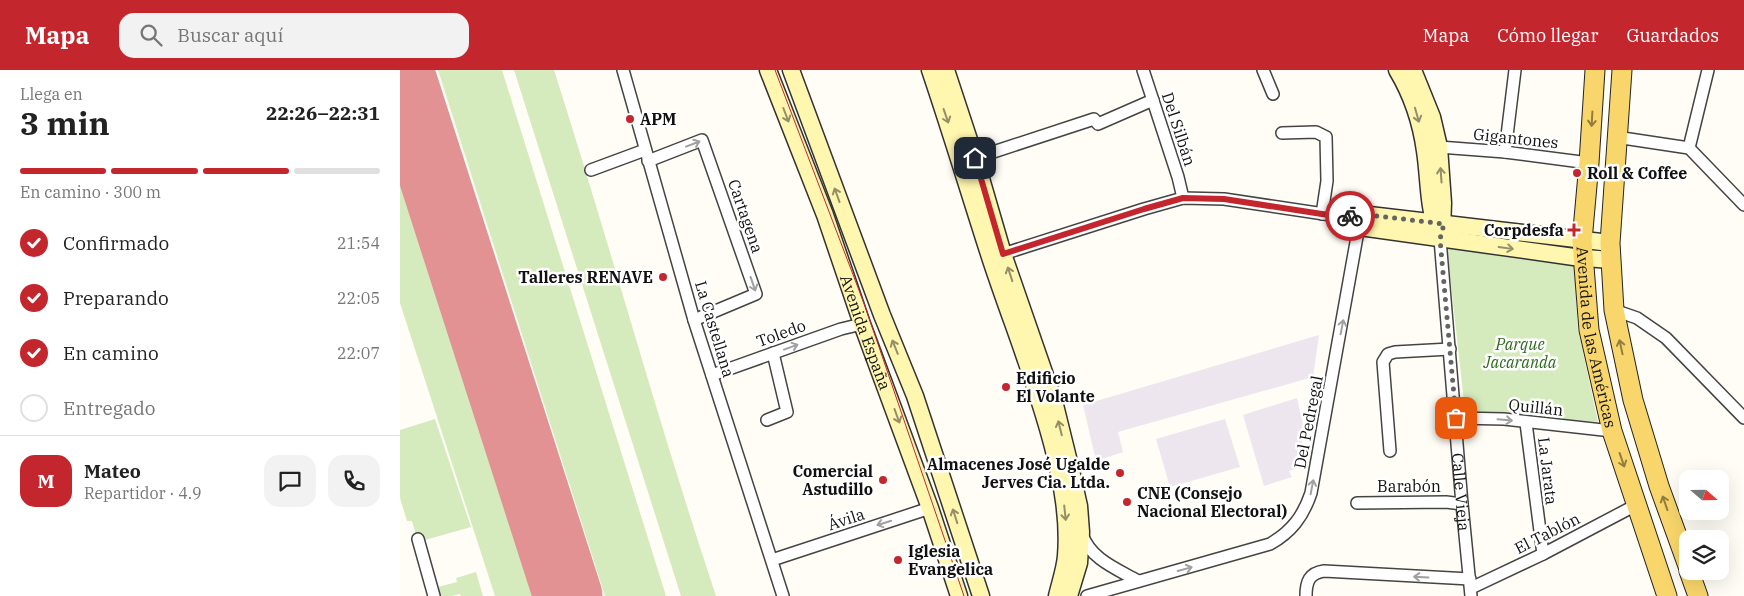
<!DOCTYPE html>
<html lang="es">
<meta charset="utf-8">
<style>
body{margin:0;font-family:"IBM Plex Serif",serif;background:#f2f2f2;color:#222;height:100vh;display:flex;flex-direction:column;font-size:19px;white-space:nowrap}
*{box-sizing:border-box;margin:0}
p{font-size:16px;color:#767676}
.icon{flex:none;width:28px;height:28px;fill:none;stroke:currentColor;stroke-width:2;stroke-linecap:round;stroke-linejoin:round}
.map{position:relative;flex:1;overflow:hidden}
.sheet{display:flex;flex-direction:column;background:#fff;width:400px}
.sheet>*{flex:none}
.needle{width:32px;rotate:110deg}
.tools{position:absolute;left:1279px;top:400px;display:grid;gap:10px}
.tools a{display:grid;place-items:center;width:50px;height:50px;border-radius:10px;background:#fff;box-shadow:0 5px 20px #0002;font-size:25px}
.pin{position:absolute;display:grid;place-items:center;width:42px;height:42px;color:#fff;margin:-21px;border-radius:10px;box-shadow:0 2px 8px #0006}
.courier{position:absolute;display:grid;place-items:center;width:50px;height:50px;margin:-25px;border:4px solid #c4262e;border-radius:50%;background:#fff;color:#222;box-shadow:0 1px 6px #0007}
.head em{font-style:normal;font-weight:700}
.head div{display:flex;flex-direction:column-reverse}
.head{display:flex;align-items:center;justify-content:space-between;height:85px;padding:0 20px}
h1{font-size:32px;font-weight:700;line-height:38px}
.bar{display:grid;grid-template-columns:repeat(4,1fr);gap:8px 5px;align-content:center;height:60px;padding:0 20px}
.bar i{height:6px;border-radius:4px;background:#e0e0e0}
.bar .active{background:#c4262e}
.bar p{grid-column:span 4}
.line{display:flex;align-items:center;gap:12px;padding:0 20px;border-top:1px solid #e0e0e0}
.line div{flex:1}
.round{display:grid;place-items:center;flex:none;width:52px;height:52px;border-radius:15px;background:#f2f2f2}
ol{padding:0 20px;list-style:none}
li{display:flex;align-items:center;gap:15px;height:55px}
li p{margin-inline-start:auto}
li .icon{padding:5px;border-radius:50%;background:#c4262e;color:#fff;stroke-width:4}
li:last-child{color:#767676}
li i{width:28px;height:28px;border:2px solid #e0e0e0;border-radius:50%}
header{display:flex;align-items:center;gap:30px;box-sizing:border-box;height:70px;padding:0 25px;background:#c4262e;color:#fff}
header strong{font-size:24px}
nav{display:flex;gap:28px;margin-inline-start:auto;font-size:18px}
.search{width:350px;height:45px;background:#f2f2f2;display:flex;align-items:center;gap:12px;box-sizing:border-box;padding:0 18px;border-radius:15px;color:#767676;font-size:19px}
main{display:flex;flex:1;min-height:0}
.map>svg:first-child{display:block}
.industrial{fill:#eee6ef}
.green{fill:#d5ebbd}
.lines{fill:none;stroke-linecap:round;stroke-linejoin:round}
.runway{stroke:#e29292;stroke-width:69}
.minor-casing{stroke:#444;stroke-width:14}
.secondary-casing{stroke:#333;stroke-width:19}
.primary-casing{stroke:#222;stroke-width:21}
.minor{stroke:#fff;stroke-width:11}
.secondary{stroke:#fff6b0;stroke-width:16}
.primary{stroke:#f9d66b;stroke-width:19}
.tram{stroke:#c4262e;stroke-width:1}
.oneway{stroke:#948f68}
.oneway2{stroke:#917d42}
.oneway3{stroke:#a0a0a0}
.done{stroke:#646461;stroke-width:5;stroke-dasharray:0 9}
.route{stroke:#c4262e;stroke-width:6}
.poi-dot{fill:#c4262e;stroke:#fff;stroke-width:2}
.labels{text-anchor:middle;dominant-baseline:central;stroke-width:5;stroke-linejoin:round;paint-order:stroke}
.poi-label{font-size:16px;font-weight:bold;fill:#111;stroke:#fff;text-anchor:start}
.street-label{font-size:16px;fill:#111;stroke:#fff}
.park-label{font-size:16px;font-style:italic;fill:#2f6b1f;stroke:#fff}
</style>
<header>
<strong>Mapa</strong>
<div class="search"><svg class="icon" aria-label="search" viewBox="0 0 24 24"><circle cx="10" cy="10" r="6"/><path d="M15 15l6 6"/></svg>Buscar aquí</div>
<nav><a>Mapa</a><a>Cómo llegar</a><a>Guardados</a></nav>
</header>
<main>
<section class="sheet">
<div class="head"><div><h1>3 min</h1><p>Llega en</p></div><em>22:26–22:31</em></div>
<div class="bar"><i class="active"></i><i class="active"></i><i class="active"></i><i></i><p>En camino · 300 m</p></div>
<ol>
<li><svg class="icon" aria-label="check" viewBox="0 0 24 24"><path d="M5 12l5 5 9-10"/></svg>Confirmado<p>21:54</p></li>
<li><svg class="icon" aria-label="check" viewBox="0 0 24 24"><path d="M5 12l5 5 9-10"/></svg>Preparando<p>22:05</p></li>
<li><svg class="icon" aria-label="check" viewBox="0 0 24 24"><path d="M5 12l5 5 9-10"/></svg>En camino<p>22:07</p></li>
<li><i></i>Entregado</li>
</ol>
<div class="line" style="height:90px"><b class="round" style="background:#c4262e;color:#fff">M</b><div><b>Mateo</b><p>Repartidor · 4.9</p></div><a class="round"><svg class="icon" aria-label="chat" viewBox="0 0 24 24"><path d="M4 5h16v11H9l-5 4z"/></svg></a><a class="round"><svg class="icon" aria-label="phone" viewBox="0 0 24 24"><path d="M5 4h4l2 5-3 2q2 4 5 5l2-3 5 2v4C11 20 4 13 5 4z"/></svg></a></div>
</section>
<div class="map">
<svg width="1344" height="526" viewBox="0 0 1344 526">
<rect width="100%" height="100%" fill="#fffdf5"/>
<g class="industrial">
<polygon points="919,265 913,307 718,362 723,382 696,391 683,335"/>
<polygon points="897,328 904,359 897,398 889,401 892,407 864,416 843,345"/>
<polygon points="825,349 840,397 770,417 756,369"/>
</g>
<g class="green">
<polygon points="38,0 102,0 266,526 205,526"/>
<path d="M114,0H154C210,175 258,352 316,526H281Z"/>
<polygon points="0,104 136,526 95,526 0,233"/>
<polygon points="1047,178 1174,195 1178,259 1198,352 1065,341"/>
<polygon points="35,349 71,457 18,472 12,451 7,451 0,428 0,360"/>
<polygon points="76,502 83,526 61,526 60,524 51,526 40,526 38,517 57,512 56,508"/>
</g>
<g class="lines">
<polyline class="runway" points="0,3 168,526"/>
<defs>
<g id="minor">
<polyline points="223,0 294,250 383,526"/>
<polyline points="743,0 778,107 783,128"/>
<polyline points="863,0 873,24"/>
<polyline points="882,63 916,62 926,67 927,111 922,144"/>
<polyline points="1216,67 1289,78 1344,135"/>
<polyline points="1039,77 1105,82 1189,93"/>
<polyline points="1289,78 1308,0"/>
<polyline points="1105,82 1115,0"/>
<polyline points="575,88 694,49 698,54 753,30"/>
<polyline points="248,91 302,70 356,224 294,250"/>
<polyline points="191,100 245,80"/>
<path id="s1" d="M1040,169L1062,434L1071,526"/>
<polyline points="603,184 744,139 783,128 824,129 944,147"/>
<polyline points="1214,240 1237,248 1266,268 1344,348"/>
<polyline points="312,305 441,259 462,254"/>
<polyline points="1056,348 1104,349 1212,361"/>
<polyline points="367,350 387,342 373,283"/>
<polyline points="1126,353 1143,484"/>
<polyline points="990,381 983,292 988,284 995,282 1050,279"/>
<polyline points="957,433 1046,432 1062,434"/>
<path d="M682,464C690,489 717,499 738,511"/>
<polyline points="18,469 34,526"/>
<polyline points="372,490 530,438"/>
<polyline points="1071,518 1143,484 1238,434"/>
<path d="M687,526L870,474C891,462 903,447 911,423L960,150"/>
<path d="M906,526C906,512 909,503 924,501L1070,509"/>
</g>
<g id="secondary">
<path id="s2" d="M368,0L425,145L462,254L530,438L559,526"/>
<polyline points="391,0 482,245 515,326 581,526"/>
<path d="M530,0C551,62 570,125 590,187C611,251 636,311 653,377C662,413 669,449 666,486C665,499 660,513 657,526"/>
<polyline points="546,0 575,88 603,184 654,331 670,396 679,436 681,462 679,493 669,526"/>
<path d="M997,0C1012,25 1021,52 1025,81C1029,107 1028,136 1037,161"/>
<polyline points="1013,0 1032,47 1039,77 1043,133 1042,160"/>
<polyline points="944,147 960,157 1174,187 1210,190"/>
<polyline points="944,147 961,144 1210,173"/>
</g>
<g id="primary">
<path id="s3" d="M1195,0L1189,93L1182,171L1189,260L1212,361L1267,526"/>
<polyline points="1222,0 1210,173 1214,240 1233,330 1259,416 1288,496"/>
<polyline points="1289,501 1298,526"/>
</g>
</defs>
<use href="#minor" class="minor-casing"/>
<use href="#secondary" class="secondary-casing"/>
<use href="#primary" class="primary-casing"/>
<use href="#minor" class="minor"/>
<use href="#secondary" class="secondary"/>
<use href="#primary" class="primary"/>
<polyline class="tram" points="375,0 465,236 564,526"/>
</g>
<defs><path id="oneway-shaft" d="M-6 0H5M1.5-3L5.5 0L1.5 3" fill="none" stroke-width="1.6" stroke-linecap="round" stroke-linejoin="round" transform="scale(1.25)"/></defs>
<g class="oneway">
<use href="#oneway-shaft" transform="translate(386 45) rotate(69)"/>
<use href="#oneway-shaft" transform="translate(1017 45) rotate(74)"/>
<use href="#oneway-shaft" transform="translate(546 46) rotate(71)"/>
<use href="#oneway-shaft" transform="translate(1041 105) rotate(-94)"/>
<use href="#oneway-shaft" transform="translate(437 125) rotate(-110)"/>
<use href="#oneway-shaft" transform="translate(1106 178) rotate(8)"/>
<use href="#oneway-shaft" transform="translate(610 204) rotate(-108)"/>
<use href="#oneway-shaft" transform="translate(495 277) rotate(-112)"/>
<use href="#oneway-shaft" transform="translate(497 346) rotate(70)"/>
<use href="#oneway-shaft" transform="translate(660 358) rotate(-104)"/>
<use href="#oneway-shaft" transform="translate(665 443) rotate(84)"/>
<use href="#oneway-shaft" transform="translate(555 446) rotate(-108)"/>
</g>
<g class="oneway2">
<use href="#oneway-shaft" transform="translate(1192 49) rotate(93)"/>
<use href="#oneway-shaft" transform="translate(1221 277) rotate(-102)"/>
<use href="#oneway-shaft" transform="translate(1222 390) rotate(71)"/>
<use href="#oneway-shaft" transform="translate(1265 433) rotate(-109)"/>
</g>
<g class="oneway3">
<use href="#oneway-shaft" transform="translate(293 74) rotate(-21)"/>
<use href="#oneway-shaft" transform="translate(353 214) rotate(71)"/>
<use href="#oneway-shaft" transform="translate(942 257) rotate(-79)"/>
<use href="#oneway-shaft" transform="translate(391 277) rotate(-20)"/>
<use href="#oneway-shaft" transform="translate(1105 350) rotate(5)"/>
<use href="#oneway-shaft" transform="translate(912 417) rotate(-79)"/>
<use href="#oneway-shaft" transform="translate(484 453) rotate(162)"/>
<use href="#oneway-shaft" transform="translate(785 499) rotate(-15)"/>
<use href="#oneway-shaft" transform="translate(1021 507) rotate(-177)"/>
</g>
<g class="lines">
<polyline class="done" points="950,146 961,144 1044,154 1040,169 1056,348"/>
<polyline class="route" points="575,88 603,184 744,139 783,128 824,129 922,144 944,147 950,146"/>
</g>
<g class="poi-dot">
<circle cx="230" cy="49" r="5"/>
<circle cx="1177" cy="103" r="5"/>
<path d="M1171.5 152.5h5v5h5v5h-5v5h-5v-5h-5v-5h5z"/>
<circle cx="263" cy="207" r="5"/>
<circle cx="606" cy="317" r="5"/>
<circle cx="720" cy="403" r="5"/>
<circle cx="483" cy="410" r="5"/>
<circle cx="727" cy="432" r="5"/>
<circle cx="498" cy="490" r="5"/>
</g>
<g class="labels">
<g class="poi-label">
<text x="240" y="49">APM</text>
<text x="1187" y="103">Roll &amp; Coffee</text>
<text x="1164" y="160" text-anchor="end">Corpdesfa</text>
<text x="253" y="207" text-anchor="end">Talleres RENAVE</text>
<text x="616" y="308">Edificio<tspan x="616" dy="18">El Volante</tspan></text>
<text x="710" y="394" text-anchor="end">Almacenes José Ugalde<tspan x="710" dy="18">Jerves Cia. Ltda.</tspan></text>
<text x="473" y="401" text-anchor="end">Comercial<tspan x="473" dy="18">Astudillo</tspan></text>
<text x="737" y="423">CNE (Consejo<tspan x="737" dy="18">Nacional Electoral)</tspan></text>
<text x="508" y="481">Iglesia<tspan x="508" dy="18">Evangelica</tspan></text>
</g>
<g class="street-label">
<text transform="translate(779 59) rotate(72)">Del Silbán</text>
<text transform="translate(1116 68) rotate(6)">Gigantones</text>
<text transform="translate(346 146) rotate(71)">Cartagena</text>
<text transform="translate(315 259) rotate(73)">La Castellana</text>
<text stroke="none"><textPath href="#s2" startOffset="280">Avenida España</textPath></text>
<text transform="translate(381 263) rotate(-20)">Toledo</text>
<text stroke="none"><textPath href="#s3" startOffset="269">Avenida de las Américas</textPath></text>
<text transform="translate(1136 337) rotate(6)">Quillán</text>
<text transform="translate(908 352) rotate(-79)">Del Pedregal</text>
<text transform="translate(1148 401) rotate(83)">La Jarata</text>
<text x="1009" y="416">Barabón</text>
<text stroke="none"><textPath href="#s1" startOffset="254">Calle Vieja</textPath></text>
<text transform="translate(446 449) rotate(-18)">Ávila</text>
<text transform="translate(1147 463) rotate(-27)">El Tablón</text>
</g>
<g class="park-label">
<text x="1120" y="274">Parque<tspan x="1120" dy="18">Jacaranda</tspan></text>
</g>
</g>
</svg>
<div class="tools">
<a><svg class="needle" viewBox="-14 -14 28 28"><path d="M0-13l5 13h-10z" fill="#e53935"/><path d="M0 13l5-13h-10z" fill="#767676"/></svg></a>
<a><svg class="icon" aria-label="layers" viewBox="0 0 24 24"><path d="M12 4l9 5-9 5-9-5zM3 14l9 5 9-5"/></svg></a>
</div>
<div class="pin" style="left:1056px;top:348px;background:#ea580c"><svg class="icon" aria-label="bag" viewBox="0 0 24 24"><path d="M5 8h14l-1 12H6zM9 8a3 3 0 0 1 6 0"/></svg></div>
<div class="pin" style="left:575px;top:88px;background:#1f2937"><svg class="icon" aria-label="home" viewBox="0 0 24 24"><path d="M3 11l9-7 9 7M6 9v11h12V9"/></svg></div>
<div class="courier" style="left:950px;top:146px"><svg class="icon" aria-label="bike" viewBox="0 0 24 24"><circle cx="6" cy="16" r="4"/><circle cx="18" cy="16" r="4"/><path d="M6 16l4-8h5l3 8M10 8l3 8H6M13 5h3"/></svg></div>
</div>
</main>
